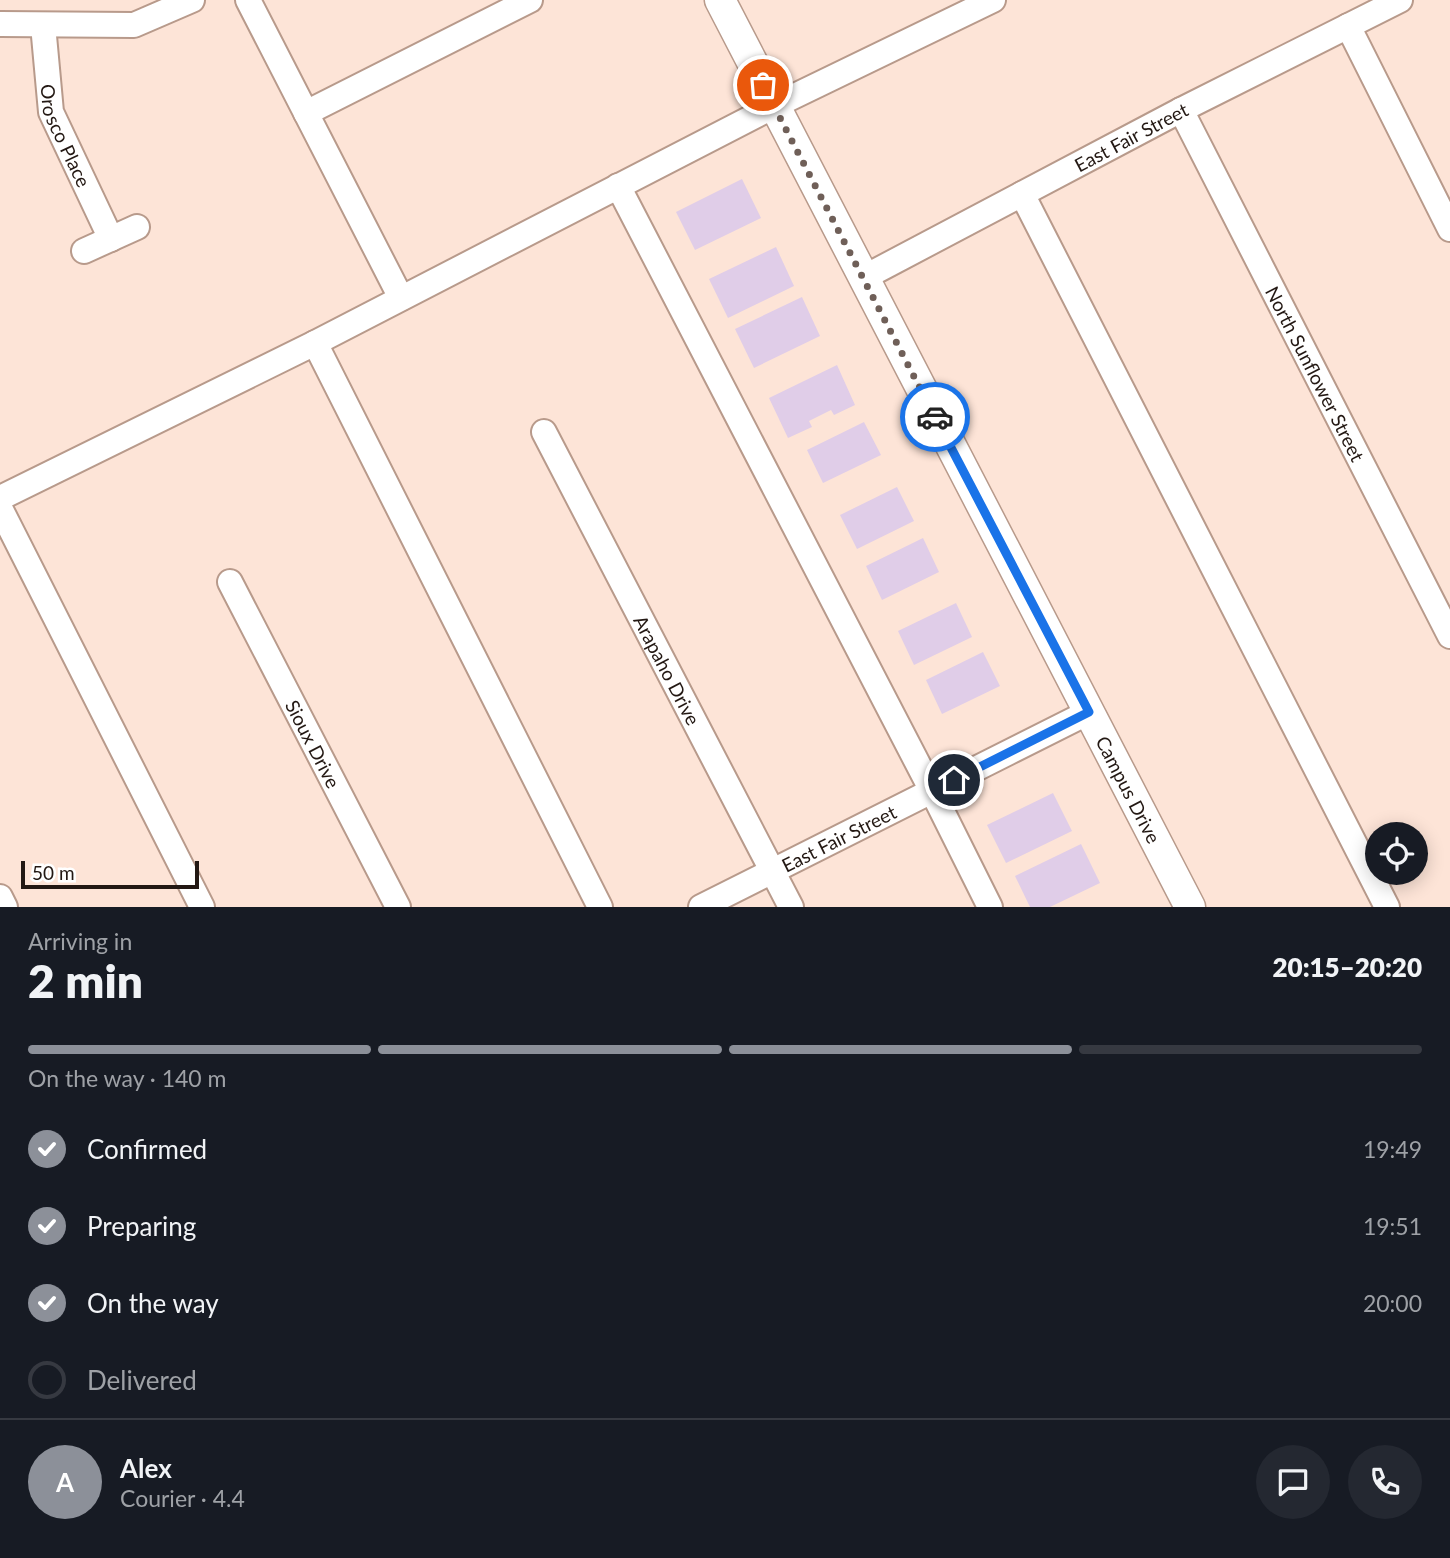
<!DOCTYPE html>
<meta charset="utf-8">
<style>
body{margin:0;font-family:Lato,sans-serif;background:#242831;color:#f1f3f6;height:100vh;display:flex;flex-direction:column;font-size:26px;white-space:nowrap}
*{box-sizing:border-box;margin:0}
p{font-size:23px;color:#9ea1a6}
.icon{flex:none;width:38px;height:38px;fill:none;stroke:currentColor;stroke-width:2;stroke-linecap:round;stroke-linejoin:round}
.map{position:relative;height:907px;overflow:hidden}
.details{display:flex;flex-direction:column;background:#171b24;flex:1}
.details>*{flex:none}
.controls{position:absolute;left:1365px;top:822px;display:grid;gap:14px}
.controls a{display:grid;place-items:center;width:63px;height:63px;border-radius:50%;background:#171b24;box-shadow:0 4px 18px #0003;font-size:35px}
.scale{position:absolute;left:21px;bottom:18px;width:178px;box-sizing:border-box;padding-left:7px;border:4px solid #231813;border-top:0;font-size:19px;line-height:24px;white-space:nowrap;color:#231813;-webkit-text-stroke:5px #fff;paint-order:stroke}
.pin{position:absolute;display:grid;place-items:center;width:60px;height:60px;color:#fff;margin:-30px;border:4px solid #fff;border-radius:50%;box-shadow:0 2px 7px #0007}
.courier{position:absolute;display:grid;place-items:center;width:70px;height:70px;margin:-35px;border:5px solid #1a73e8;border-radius:50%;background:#fff;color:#222;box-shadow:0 2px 9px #0007}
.head em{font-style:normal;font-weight:800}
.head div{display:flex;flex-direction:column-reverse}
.head{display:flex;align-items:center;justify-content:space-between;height:119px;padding:0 28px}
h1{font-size:46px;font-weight:800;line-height:52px}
.bar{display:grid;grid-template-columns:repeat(4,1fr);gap:10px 7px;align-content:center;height:84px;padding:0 28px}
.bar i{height:9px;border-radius:5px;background:#363941}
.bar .active{background:#8c9099}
.bar p{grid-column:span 4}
.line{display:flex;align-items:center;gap:18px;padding:0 28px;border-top:2px solid #363941}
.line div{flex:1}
.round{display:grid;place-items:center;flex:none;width:74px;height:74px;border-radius:37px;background:#242831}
ol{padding:0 28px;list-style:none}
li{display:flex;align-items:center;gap:21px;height:77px}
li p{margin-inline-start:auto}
li .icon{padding:7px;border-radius:50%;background:#8c9099;color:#fff;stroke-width:4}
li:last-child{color:#9ea1a6}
li i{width:38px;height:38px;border:4px solid #363941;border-radius:50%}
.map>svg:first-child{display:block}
.building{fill:#e0cde8}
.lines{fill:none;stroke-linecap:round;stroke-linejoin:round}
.minor-casing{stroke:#b89a8b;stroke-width:28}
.major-casing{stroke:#b89a8b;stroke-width:33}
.minor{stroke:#fff;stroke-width:24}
.major{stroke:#fff;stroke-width:30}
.done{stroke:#6f5f58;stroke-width:7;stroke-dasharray:0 12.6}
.route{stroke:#1a73e8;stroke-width:9}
.labels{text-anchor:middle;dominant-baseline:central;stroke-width:6;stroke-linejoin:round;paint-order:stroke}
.street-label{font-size:19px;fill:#231813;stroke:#fff}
</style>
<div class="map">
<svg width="1450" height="907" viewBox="0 0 1450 907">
<rect width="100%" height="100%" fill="#fde4d7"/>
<g class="building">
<polygon points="742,179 761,218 695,250 676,212"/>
<polygon points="776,247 794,286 728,318 709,279"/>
<polygon points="802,297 820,336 754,368 735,329"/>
<polygon points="837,365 855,405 834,415 831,410 809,421 812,427 788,438 769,398"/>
<polygon points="864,422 881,455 823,483 807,450"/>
<polygon points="897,487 914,521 857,549 840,515"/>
<polygon points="923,538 939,572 882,600 866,566"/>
<polygon points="956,603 972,637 914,665 898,631"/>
<polygon points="983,652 1000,686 942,714 926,680"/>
<polygon points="1053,793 1072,831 1006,863 987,825"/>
<polygon points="1081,844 1100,883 1050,907 1030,907 1015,876"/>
</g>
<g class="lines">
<defs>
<g id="minor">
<polyline points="248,0 401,298"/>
<polyline points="0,24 134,25 192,0"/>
<path id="s1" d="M43,25L51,112L111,239"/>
<polyline points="1348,26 1450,229"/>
<path id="s2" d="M1181,110L1450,636"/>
<polyline points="306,113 530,0"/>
<polyline points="618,186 932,791 990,907"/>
<polyline points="1022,194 1387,907"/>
<polyline points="84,251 137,227"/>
<path id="s3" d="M863,278L1181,110L1400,0"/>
<polyline points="315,343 600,907"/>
<path id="s4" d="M544,432L791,907"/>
<polyline points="0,498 315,343 774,106 993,0"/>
<polyline points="0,508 202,907"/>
<path id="s5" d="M230,582L398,907"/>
<polyline points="0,897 5,907"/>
<path id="s6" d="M701,907L1089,712"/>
</g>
<g id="major">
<path id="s7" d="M720,0L1190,907"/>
</g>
</defs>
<use href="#minor" class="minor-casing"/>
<use href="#major" class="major-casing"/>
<use href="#minor" class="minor"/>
<use href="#major" class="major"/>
</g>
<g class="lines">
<polyline class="done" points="763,85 935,417"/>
<polyline class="route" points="935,417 1089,712 954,780"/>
</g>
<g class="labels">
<g class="street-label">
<text stroke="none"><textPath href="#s1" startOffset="114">Orosco Place</textPath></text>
<text stroke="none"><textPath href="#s3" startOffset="303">East Fair Street</textPath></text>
<text stroke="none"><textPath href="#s2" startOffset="296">North Sunflower Street</textPath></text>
<text stroke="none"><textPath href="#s4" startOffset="268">Arapaho Drive</textPath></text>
<text stroke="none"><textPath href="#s5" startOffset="182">Sioux Drive</textPath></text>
<text stroke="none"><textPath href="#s7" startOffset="889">Campus Drive</textPath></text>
<text stroke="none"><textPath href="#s6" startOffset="154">East Fair Street</textPath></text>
</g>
</g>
</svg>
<div class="controls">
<a><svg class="icon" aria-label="locate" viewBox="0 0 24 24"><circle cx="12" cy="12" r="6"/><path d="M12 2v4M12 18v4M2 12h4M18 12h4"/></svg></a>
</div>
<div class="scale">50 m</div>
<div class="pin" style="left:763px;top:85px;background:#ea580c"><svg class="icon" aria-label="bag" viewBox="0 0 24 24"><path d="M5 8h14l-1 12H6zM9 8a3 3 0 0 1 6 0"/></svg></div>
<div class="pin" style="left:954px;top:780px;background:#1f2937"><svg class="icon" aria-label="home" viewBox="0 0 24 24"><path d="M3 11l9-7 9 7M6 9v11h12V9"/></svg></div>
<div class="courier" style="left:935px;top:417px"><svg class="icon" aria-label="car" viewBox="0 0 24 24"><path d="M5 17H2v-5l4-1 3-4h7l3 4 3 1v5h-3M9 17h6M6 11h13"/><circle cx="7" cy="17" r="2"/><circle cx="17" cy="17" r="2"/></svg></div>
</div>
<section class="details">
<div class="head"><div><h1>2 min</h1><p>Arriving in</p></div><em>20:15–20:20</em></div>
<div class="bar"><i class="active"></i><i class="active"></i><i class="active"></i><i></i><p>On the way · 140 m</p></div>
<ol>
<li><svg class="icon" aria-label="check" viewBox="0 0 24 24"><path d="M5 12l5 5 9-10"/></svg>Confirmed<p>19:49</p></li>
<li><svg class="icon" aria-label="check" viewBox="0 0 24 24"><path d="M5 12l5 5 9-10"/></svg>Preparing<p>19:51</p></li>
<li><svg class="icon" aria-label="check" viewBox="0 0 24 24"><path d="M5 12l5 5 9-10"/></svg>On the way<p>20:00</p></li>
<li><i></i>Delivered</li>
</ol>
<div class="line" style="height:126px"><b class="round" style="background:#8c9099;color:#fff">A</b><div><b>Alex</b><p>Courier · 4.4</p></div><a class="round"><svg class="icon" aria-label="chat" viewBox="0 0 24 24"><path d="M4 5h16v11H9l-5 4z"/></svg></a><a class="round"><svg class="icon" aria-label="phone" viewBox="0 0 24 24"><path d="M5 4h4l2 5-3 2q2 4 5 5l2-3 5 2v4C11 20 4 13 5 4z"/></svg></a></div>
</section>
